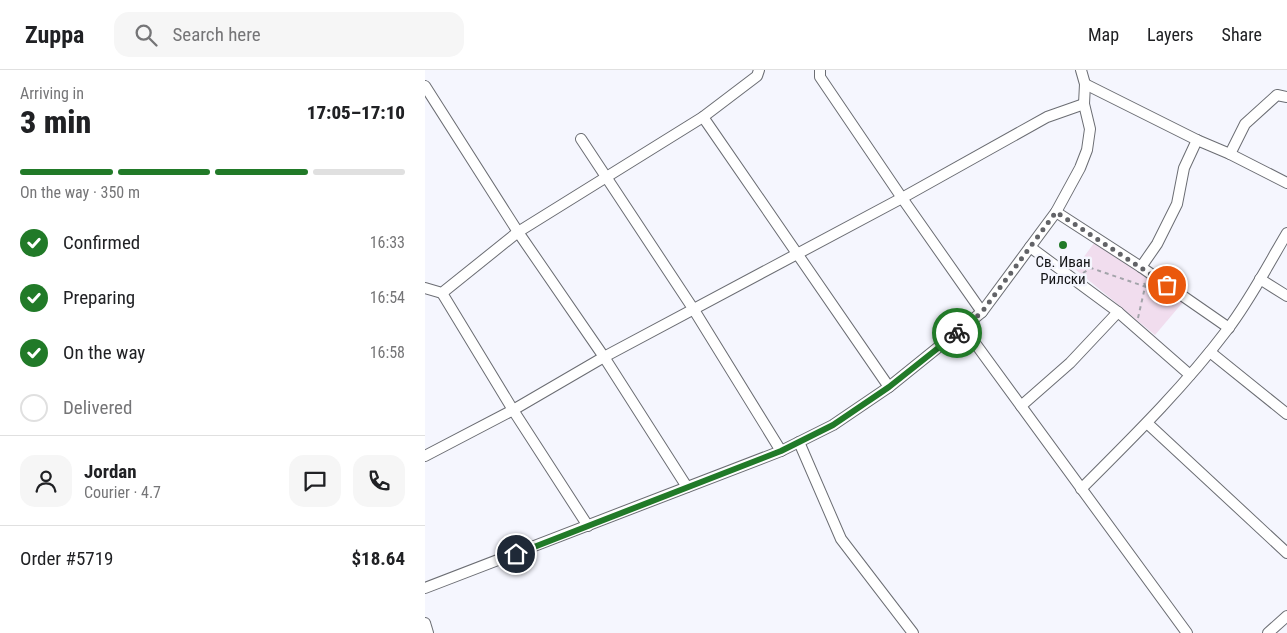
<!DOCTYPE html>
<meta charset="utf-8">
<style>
body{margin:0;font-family:"Roboto Condensed",sans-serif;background:#f6f6f6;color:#202124;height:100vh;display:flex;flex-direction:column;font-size:19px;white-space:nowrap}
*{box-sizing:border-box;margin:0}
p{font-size:16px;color:#757577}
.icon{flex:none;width:28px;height:28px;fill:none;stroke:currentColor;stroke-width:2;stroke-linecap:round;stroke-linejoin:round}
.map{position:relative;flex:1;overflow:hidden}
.drawer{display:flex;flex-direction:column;background:#fff;width:425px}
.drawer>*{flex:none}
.pin{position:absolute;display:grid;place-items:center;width:42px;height:42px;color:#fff;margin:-21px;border:2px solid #fff;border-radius:50%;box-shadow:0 1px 5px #0007}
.courier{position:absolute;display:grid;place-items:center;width:50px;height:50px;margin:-25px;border:4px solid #217a28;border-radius:50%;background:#fff;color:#222;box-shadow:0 1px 6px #0007}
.summary em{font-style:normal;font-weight:800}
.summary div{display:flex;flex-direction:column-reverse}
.summary{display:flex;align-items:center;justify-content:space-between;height:85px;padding:0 20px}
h1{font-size:32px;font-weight:800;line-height:38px}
.bar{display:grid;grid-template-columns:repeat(4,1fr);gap:8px 5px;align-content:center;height:60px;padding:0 20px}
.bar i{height:6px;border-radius:4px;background:#e0e0e0}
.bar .on{background:#217a28}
.bar p{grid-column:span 4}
.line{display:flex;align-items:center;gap:12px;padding:0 20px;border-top:1px solid #e0e0e0}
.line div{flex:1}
.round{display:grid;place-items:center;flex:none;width:52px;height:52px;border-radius:15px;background:#f6f6f6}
ol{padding:0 20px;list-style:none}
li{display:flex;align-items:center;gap:15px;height:55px}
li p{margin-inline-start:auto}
li .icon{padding:5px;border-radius:50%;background:#217a28;color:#fff;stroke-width:4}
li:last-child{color:#757577}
li i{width:28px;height:28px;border:2px solid #e0e0e0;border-radius:50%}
header{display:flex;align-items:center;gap:30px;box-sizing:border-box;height:70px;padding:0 25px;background:#fff;border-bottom:1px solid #e0e0e0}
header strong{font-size:24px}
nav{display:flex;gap:28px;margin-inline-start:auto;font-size:18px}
.search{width:350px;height:45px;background:#f6f6f6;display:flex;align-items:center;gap:12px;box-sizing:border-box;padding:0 18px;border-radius:15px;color:#757577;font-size:19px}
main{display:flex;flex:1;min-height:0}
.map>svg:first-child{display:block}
.green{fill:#f1ddee}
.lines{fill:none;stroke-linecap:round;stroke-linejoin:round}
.minor-casing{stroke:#6b6d73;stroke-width:12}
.path{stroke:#a3a4aa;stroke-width:2;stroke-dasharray:4 4;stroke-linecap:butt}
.minor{stroke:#fff;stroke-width:10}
.done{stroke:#626367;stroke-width:5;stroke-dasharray:0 9}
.route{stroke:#217a28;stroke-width:6}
.poi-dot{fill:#217a28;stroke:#f5f6fe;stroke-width:2}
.labels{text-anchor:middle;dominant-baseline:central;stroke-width:5;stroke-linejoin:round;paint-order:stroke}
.poi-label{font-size:15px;fill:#131416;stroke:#f5f6fe}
</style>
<header>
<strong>Zuppa</strong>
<div class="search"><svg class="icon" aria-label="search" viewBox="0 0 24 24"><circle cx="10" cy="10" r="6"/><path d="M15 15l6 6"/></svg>Search here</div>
<nav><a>Map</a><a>Layers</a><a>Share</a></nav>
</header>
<main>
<section class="drawer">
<div class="summary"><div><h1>3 min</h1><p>Arriving in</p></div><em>17:05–17:10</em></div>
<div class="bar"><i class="on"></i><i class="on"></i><i class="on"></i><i></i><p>On the way · 350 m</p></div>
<ol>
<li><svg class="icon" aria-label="check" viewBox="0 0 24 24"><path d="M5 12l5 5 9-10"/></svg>Confirmed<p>16:33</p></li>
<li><svg class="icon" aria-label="check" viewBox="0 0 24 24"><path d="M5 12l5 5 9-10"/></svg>Preparing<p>16:54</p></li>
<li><svg class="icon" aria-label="check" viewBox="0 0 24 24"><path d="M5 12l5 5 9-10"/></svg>On the way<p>16:58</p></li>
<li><i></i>Delivered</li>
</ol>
<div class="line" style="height:90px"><a class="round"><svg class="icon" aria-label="person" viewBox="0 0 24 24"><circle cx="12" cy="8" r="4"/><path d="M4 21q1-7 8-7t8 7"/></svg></a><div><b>Jordan</b><p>Courier · 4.7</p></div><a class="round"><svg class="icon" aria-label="chat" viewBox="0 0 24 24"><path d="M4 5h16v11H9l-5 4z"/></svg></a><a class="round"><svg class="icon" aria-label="phone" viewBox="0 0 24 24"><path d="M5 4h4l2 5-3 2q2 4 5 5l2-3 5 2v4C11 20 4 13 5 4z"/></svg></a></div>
<div class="line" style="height:65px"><div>Order #5719</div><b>$18.64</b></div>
</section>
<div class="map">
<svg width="862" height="563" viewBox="0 0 862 563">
<rect width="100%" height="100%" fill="#f5f6fe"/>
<polygon class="green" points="672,169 758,232 730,265 650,199"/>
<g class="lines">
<defs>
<g id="minor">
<polyline points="395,0 395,7 477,128 557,242"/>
<polyline points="660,14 772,70 805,84 862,113"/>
<polyline points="0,16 93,162 179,287 262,417"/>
<polyline points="278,47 464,317"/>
<polyline points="156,69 269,240 356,381"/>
<polyline points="805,84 820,54 852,25 862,27"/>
<polyline points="631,142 716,197 804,258"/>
<polyline points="605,177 693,242 765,305"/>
<polyline points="716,197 732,174 752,134 759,98 772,70"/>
<polyline points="835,209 862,226"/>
<polyline points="0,218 17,223 93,162 278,47 332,6 334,0"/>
<polyline points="17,223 88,340 163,456"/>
<polyline points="539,258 762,563"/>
<polyline points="785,282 862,344"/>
<polyline points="596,336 645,293 693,242"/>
<polyline points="722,353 862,483"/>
<polyline points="374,372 416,469 488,563"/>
<polyline points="0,386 88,340 179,287 477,128 622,47 659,34"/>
<path d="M656,419C707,368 759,317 802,260C825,230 843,195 862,163"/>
<polyline points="0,518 356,381 408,355 464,317 557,242 631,142 655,98 662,80 665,59 659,34 660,14 656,0"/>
<polyline points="0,553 3,563"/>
<polyline points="843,563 862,546"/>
</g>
</defs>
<use href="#minor" class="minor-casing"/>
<g class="path">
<polyline points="658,203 666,198 733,221"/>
<polyline points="713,248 720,217 719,211"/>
</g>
<use href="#minor" class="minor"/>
</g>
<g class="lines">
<polyline class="done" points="532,263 557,242 631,142 742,215"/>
<polyline class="route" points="91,484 356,381 408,355 464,317 532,263"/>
</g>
<circle class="poi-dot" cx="638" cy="175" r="5"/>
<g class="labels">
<g class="poi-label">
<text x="638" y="192">Св. Иван<tspan x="638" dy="17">Рилски</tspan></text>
</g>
</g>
</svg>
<div class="pin" style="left:742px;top:215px;background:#ea580c"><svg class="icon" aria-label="bag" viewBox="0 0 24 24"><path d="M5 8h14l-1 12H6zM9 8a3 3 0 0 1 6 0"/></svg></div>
<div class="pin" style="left:91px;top:484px;background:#1f2937"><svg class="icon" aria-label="home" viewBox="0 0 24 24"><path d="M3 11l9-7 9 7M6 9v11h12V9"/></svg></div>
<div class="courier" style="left:532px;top:263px"><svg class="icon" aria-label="bike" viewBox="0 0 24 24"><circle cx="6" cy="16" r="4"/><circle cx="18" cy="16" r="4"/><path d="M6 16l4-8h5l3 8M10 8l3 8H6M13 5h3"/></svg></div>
</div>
</main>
